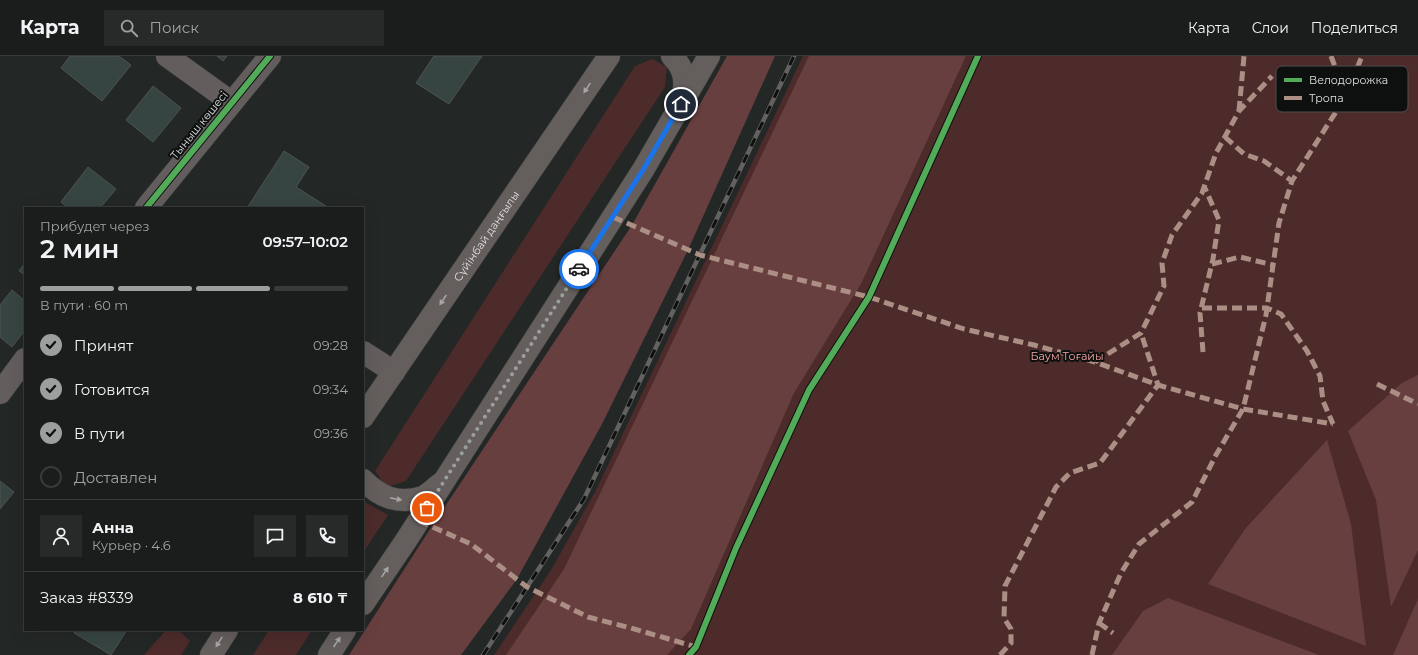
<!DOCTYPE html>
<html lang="ru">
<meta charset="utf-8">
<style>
body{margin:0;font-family:Montserrat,sans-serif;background:#272a29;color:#f1f3f6;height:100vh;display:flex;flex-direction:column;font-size:15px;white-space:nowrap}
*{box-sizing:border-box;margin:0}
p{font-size:13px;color:#9fa2a3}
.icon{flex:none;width:22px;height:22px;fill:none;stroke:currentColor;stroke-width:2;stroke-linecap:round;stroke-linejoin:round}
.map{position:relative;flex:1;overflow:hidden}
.drawer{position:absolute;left:24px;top:151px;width:340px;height:424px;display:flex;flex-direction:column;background:#1a1d1c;border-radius:0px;box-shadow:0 4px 16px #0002,0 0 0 1px #383b3b}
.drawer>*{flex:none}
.pin{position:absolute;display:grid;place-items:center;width:34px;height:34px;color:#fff;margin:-17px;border:2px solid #fff;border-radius:50%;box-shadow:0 1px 4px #0007}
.courier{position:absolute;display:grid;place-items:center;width:40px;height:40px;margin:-20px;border:3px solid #1a73e8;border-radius:50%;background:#fff;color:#222;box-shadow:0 1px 5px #0007}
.overview em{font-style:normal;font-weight:600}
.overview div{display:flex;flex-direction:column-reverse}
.overview{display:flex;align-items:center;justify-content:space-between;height:68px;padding:0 16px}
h1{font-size:26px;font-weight:600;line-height:30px}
.bar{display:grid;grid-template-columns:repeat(4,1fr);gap:6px 4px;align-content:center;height:48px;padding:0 16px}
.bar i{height:5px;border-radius:3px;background:#383b3b}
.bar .on{background:#9b9f9e}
.bar p{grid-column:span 4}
.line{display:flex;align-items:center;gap:10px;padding:0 16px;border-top:1px solid #383b3b}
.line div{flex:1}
.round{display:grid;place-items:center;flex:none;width:42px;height:42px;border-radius:0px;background:#272a29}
ol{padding:0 16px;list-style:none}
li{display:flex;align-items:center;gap:12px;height:44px}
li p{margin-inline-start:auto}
li .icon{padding:4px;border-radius:50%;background:#9b9f9e;color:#111;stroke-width:4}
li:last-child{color:#9fa2a3}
li i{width:22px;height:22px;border:2px solid #383b3b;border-radius:50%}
header{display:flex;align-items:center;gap:24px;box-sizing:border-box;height:56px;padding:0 20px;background:#1a1d1c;border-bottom:1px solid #383b3b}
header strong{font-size:19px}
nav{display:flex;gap:22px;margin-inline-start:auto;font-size:14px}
.search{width:280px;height:36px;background:#272a29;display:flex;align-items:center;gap:10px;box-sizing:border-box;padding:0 14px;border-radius:0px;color:#9fa2a3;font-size:15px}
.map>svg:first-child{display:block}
.green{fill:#4d2b2b}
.forest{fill:#683f3f}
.building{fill:#374542;stroke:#4e5250}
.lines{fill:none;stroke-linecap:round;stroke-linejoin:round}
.minor-casing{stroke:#414443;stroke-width:23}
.major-casing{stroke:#414443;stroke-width:23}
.minor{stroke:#645d5d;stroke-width:22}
.major{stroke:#645e5d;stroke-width:22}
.rail-casing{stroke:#646261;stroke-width:4.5}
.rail{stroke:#0e100f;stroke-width:3;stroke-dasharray:9;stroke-linecap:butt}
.quiet{stroke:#ac8f84;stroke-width:5;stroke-dasharray:10 5;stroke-linecap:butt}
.cycleway-casing{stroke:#0e100f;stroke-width:8}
.cycleway{stroke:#51ab58;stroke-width:6}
.oneway{fill:#a6a6a4}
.done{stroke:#9b9f9e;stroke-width:4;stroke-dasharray:0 7.2}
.route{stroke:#1a73e8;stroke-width:5}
.labels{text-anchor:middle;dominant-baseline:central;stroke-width:4;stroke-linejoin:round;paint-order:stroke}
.street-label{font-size:11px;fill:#dce0df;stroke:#0e100f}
.park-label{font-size:11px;fill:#f6a6a4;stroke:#0e100f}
.key{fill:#0e100f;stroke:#4c4e4d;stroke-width:1}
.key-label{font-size:11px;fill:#dce0df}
</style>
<header>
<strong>Карта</strong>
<div class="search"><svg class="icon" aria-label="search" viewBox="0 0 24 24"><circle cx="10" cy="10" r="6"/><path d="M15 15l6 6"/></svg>Поиск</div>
<nav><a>Карта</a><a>Слои</a><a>Поделиться</a></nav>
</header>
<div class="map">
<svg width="1418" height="599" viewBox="0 0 1418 599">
<rect width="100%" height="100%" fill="#232725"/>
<g class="green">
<polygon points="803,0 1418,0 1418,599 494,599 551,514 596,434"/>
<polygon points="652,3 667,11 665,31 406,425 386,431 375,415 635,10"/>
<polygon points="363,445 388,459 363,497"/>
<polygon points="166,574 178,574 190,585 181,599 144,599"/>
<polygon points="269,574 312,574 296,599 253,599"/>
</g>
<g class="forest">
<polygon points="727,0 775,0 688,194 602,368 517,523 461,599 349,599 432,470 632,169"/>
<polygon points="809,0 966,0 862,226 794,337 691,573 667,599 506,599 564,513"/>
<polygon points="1418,319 1418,494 1391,551 1376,444 1348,375 1402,327"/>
<polygon points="1327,384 1351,468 1366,590 1208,528 1245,473"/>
<polygon points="1168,542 1319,599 1112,599 1143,555"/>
<polygon points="1418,543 1418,599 1393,599"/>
</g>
<g class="building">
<polygon points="70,0 119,0 131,9 102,45 61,12"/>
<polygon points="217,0 227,0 223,5"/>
<polygon points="434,0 482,0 449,48 416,27"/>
<polygon points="153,30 181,52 153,86 126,64"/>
<polygon points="284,95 309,111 296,131 329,152 247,152"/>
<polygon points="88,111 116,133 100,152 68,152 61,146"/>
<polygon points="25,207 25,219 19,215"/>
<polygon points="12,234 25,245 25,274 12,291 0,281 0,249"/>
<polygon points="0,425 14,436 0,453"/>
<polygon points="75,574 127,574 111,599 74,577"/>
</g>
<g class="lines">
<defs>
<g id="minor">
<polyline points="167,0 231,46"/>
<polyline points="146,152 270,0"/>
<polyline points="363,296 394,316"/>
<polyline points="0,337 25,303"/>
</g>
<g id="major">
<path d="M672,0C686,14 686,27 682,45"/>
<path id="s1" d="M363,361L609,0"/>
<path d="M363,424C380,441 398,449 423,441C429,438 435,432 440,428"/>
<polyline points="363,548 407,483 643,114 709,0"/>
<polyline points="211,599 227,574"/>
<polyline points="329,599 345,574"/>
</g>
</defs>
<use href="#minor" class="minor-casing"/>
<use href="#major" class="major-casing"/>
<use href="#minor" class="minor"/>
<use href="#major" class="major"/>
<defs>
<polyline id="rail" points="483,599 584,443 794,0"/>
</defs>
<use href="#rail" class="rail-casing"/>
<use href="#rail" class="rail"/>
<g class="quiet">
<polyline points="1331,0 1346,40"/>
<polyline points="1239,55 1244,0"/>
<polyline points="1225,81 1244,98 1264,105 1292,125"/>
<polyline points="613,161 700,199 869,241 964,273 1034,289 1095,306 1158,329 1243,353 1333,368"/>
<polyline points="1212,208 1240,201 1273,209"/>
<polyline points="1202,252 1267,252 1281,258 1307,295 1320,320 1323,345 1333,368"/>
<polyline points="1203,296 1200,257 1213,203 1219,164 1204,130"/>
<polyline points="1095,306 1141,277 1164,230 1162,207 1172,179 1202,137 1216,97 1239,55 1272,20"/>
<polyline points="1377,328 1418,348"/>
<polyline points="419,465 471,488 527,531 588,561 631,572 696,591"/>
<polyline points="1099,567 1113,577"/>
<polyline points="1000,599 1011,587 1011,573 1004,562 1005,530 1056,431 1070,417 1100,407 1158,329 1141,277"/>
<polyline points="1092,599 1099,567 1121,517 1139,488 1192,446 1216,399 1243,353 1266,259 1279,167 1292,125 1346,40 1362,0"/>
</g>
<defs>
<g id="cycleway">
<polyline points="146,152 270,0"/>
<polyline points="689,599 696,591 736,492 809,334 869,241 978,0"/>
</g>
</defs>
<use href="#cycleway" class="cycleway-casing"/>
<use href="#cycleway" class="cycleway"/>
</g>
<defs><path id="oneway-solid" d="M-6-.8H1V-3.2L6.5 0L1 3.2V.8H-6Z"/></defs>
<g class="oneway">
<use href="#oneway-solid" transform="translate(587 32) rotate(124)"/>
<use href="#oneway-solid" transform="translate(443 244) rotate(124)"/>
<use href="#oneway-solid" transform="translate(396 443) rotate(12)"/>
<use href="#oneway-solid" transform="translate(385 516) rotate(-56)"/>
<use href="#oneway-solid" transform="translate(219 586) rotate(122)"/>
<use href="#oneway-solid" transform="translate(337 586) rotate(-56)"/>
</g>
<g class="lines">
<polyline class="done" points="427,452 579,213"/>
<polyline class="route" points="579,213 643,114 681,48"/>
</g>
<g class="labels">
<g class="street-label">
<text transform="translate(199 69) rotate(-51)">Тыныш көшесі</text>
<text stroke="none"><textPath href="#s1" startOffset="219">Сүйінбай даңғылы</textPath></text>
</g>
<g class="park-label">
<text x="1067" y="300">Баум Тоғайы</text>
</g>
</g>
<rect x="1276" y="10" width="132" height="46" rx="6" class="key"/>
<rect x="1284" y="22" width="18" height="4" fill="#51ab58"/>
<rect x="1284" y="40" width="18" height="4" fill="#ac8f84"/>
<g class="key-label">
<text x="1309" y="28">Велодорожка</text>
<text x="1309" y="46">Тропа</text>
</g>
</svg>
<div class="pin" style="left:427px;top:452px;background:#ea580c"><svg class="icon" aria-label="bag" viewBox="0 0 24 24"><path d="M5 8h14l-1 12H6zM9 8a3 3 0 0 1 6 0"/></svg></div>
<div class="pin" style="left:681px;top:48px;background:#1f2937"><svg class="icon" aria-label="home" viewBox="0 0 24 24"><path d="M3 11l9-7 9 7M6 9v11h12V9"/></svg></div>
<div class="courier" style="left:579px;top:213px"><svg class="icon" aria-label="car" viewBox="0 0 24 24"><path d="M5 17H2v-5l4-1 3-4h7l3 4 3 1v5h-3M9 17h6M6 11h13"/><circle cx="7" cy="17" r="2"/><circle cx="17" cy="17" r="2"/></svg></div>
<section class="drawer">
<div class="overview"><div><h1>2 мин</h1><p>Прибудет через</p></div><em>09:57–10:02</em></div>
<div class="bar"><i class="on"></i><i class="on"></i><i class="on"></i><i></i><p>В пути · 60 m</p></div>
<ol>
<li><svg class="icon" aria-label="check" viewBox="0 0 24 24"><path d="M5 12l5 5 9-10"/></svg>Принят<p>09:28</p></li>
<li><svg class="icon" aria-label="check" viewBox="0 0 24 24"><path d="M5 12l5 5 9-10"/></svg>Готовится<p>09:34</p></li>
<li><svg class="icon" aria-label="check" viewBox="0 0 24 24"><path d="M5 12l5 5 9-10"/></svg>В пути<p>09:36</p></li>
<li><i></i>Доставлен</li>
</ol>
<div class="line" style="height:72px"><a class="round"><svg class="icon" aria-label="person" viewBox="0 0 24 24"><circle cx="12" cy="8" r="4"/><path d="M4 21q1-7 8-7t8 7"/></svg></a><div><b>Анна</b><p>Курьер · 4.6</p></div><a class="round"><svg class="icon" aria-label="chat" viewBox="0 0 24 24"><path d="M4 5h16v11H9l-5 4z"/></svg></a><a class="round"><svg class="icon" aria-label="phone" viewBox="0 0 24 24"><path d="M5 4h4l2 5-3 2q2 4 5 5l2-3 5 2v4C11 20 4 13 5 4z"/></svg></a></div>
<div class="line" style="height:52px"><div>Заказ #8339</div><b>8 610 ₸</b></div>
</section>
</div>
